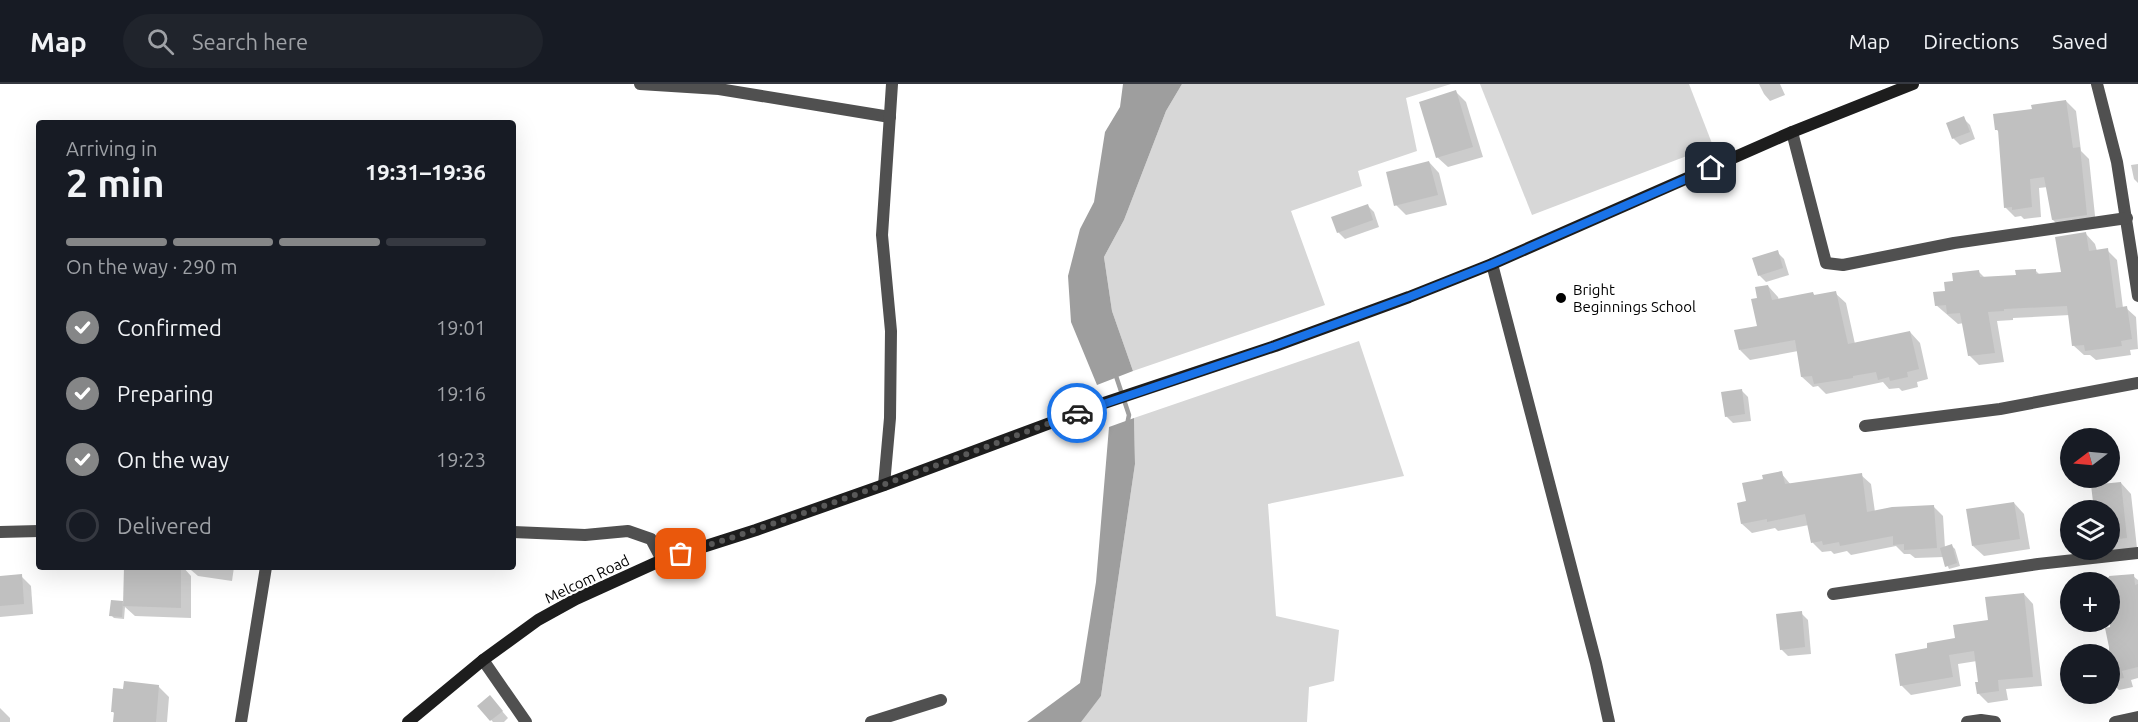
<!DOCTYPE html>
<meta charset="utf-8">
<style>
body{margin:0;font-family:Ubuntu,sans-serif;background:#20242c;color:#f1f3f6;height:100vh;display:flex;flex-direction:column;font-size:22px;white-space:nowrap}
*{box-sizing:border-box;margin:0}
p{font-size:20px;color:#9ea1a6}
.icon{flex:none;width:33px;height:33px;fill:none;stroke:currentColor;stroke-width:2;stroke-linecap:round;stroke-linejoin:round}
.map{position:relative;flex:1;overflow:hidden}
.panel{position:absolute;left:36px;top:36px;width:480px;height:450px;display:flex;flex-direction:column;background:#171b24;border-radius:6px;box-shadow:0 6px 24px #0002}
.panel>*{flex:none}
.needle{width:39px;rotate:254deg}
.buttons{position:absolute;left:2060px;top:344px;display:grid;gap:12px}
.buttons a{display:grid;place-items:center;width:60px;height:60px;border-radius:50%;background:#171b24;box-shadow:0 6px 24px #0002;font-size:30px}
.pin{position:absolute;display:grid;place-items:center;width:51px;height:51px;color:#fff;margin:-26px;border-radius:12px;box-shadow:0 3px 9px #0006}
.courier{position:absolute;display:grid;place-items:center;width:60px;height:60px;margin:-30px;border:4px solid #1a73e8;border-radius:50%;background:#fff;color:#222;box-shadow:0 2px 8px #0007}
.head em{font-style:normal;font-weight:700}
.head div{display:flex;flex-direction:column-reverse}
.head{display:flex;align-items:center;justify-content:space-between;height:102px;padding:0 30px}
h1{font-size:39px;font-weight:700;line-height:45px}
.bar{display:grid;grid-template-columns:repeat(4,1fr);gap:9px 6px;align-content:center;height:72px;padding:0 30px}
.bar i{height:8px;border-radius:4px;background:#363941}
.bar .selected{background:#858687}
.bar p{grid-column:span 4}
ol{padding:0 30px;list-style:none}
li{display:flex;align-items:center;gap:18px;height:66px}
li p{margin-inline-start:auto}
li .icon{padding:6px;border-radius:50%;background:#858687;color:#fff;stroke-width:4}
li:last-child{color:#9ea1a6}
li i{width:33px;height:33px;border:3px solid #363941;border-radius:50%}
header{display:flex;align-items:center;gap:36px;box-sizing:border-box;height:84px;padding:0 30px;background:#171b24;border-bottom:2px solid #363941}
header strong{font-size:28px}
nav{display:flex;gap:33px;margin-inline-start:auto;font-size:21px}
.search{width:420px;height:54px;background:#20242c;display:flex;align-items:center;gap:15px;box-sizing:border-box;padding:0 21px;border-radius:33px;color:#9ea1a6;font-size:22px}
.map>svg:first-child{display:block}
.green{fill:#d7d7d7}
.water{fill:#9e9e9e}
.shadow{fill:#0003}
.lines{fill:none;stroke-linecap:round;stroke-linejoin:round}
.stream{stroke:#9e9e9e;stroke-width:4.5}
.building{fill:#c0c0c0}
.minor{stroke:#505050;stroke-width:12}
.secondary{stroke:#1d1d1d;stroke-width:12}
.done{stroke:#595959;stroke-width:6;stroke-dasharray:0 10.8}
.route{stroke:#1a73e8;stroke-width:8}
.poi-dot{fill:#000;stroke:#fff;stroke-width:2}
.labels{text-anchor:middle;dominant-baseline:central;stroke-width:4.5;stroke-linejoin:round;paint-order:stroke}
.poi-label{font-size:15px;fill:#000;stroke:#fff;text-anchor:start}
.street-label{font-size:15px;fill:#000;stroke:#fff}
</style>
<header>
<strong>Map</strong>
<div class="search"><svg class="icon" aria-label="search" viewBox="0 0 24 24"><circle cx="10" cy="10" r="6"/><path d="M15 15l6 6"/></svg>Search here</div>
<nav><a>Map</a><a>Directions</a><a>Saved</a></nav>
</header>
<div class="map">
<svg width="2138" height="638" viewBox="0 0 2138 638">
<rect width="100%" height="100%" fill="#fff"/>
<g class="green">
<polygon points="1182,0 1451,0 1406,14 1417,67 1358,87 1362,102 1291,127 1325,221 1133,287 1112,227 1104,173 1124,136 1166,27"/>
<polygon points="1480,0 1689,0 1713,62 1532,131"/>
<polygon points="1359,257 1404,392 1268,420 1276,532 1339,546 1334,597 1309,603 1307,638 1080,638 1101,612 1135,380 1134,334"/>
</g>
<g class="water">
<polygon points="1123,0 1182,0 1166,27 1124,136 1104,173 1112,227 1133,287 1097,301 1071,238 1068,192 1080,145 1094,118 1105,48 1120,23"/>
<polygon points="1134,334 1135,380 1101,612 1081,638 1027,638 1080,599 1096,498 1109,343"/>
</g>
<g class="shadow">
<polygon points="1759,0 1780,0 1785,11 1770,17 1764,10"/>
<polygon points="1456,8 1466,18 1483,73 1448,83 1437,73"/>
<polygon points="2066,17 2076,27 2081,67 2089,75 2096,141 2063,146 2053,136 2048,103 2039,104 2041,133 2024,135 2021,132 2015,133 2005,123 1999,48 1996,45 2033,27"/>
<polygon points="1963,34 1970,41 1975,55 1960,61 1953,54"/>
<polygon points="1429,78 1439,89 1447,121 1406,131 1396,121"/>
<polygon points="2138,80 2138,99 2134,95 2131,81"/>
<polygon points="1367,121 1374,128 1379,143 1345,155 1338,148"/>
<polygon points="2086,150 2095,160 2097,167 2107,166 2117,176 2123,224 2126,224 2136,233 2138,265 2130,266 2131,271 2096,276 2090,271 2084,271 2074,262 2070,231 2013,234 2013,236 1997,237 2004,278 1979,281 1969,271 1964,239 1958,240 1936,221 1946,208 1954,199 1978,187 1985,194 2017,193 2035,186 2040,191 2063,190"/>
<polygon points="1777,168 1784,175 1789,191 1766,198 1759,191"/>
<polygon points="1768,202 1778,213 1779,216 1813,210 1816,212 1835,209 1846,219 1855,260 1910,248 1920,259 1928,295 1917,298 1918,303 1902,307 1899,304 1889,305 1883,298 1826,310 1818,302 1813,303 1802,293 1798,267 1750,276 1740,266 1759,243 1759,215"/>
<polygon points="1741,306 1748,313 1751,337 1733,339 1726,332"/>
<polygon points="1781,389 1791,401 1861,391 1871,400 1875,428 1934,423 1943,432 1945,464 1952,462 1955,465 1960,482 1949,485 1944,473 1915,474 1910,470 1904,470 1896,462 1851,471 1847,467 1834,470 1831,467 1822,468 1813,459 1809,441 1778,447 1775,444 1752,449 1742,440 1747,419 1764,396"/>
<polygon points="2121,399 2131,410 2137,464 2109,467 2107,465 2109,465 2109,426 2096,426"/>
<polygon points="2014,419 2024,430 2030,465 1984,472 1973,462"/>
<polygon points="125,483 183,483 191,492 191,534 135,532 125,523 124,535 114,534 111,531 122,519 124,521"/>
<polygon points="191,483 234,483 232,497 198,492 191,486"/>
<polygon points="21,492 31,502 33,530 0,533 0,493"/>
<polygon points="2133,492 2138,496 2138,594 2131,596 2133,603 2119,606 2110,597 2109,592 2112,544 2108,493"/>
<polygon points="2024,510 2033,520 2042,602 2006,605 2008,616 1988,619 1978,609 1980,599 1977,577 1958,580 1961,602 1911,611 1901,601 1929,566 1956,555 1989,537"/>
<polygon points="1801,529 1808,536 1811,570 1788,572 1781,565"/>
<polygon points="158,602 169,613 167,638 114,638 115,630 112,627 124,606"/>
<polygon points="496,620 508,634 504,638 493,638 479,622"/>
<polygon points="0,624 10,634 10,638 0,638"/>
</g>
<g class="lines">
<polyline class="stream" points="1115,289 1129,331 1127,341"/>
</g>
<g class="building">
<polygon points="1456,6 1473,63 1436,74 1419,18"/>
<polygon points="2066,16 2073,64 2080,63 2087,131 2052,136 2044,93 2030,95 2032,123 2012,126 2012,123 2004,124 1998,46 1995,46 1993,30 2032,25 2031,21"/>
<polygon points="1964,32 1970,48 1952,55 1946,39"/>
<polygon points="1429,77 1438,111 1394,122 1386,88"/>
<polygon points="1368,120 1373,136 1337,149 1331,133"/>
<polygon points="2086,148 2089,167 2108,164 2116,224 2127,222 2132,255 2121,257 2122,262 2085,267 2084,261 2072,262 2067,222 2004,225 2004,227 1988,228 1995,269 1968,272 1960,229 1947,230 1946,221 1935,222 1933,208 1945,207 1944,198 1953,197 1952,189 1979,186 1980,193 2016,191 2015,186 2036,185 2036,190 2061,188 2055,153"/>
<polygon points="1778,166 1783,184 1758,192 1752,174"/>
<polygon points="1768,201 1772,216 1813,208 1814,211 1836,207 1848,260 1910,247 1919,285 1907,288 1908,293 1890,297 1889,293 1878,296 1876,288 1853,292 1853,294 1814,300 1812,292 1801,293 1795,256 1739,266 1734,246 1757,242 1751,215 1757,214 1755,203"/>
<polygon points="1742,305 1745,330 1725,333 1721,308"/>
<polygon points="1782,387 1785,400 1862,389 1867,428 1892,423 1934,421 1937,464 1904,466 1904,460 1893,461 1893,452 1840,462 1839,458 1823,461 1822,457 1811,459 1805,430 1767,438 1767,435 1741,440 1737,419 1746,417 1742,399 1763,395 1762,391"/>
<polygon points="2121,398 2127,454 2109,456 2109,426 2094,426 2091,401"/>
<polygon points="2014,418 2020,455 1972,462 1966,425"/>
<polygon points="1952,460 1957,479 1945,483 1940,464"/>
<polygon points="124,483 181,483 181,524 123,522"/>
<polygon points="22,490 24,520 0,522 0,492"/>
<polygon points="2134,490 2135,501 2138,500 2138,583 2122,587 2124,594 2109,597 2109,563 2105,544 2110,543 2109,492"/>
<polygon points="2024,509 2033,593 1998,596 1999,607 1977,610 1975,598 1978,598 1974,567 1949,571 1953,593 1900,602 1895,570 1927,564 1927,559 1955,554 1953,541 1988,536 1985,513"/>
<polygon points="111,516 123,517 122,533 109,532"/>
<polygon points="1802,527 1805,563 1780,566 1776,530"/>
<polygon points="124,597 159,601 156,638 113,638 114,628 111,628 113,604 123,605"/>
<polygon points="490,611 503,627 490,637 477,622"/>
</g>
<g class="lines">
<g class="minor">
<polyline points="640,0 719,5 890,33"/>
<polyline points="2097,0 2117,78 2138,212"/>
<polyline points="1792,48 1826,179 1843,181 1954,159 2127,134"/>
<polyline points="1492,180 1596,579 1609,638"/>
<polyline points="1865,342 2000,325 2138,299"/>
<polyline points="884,401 890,334 891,247 882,151 892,0"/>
<polyline points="0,448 39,447"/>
<polyline points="513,448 585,451 628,447 651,455 662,476"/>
<polyline points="1833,510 2038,480 2138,469"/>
<polyline points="483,576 526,638"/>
<polyline points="241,638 266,483"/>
<polyline points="871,638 941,616"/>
<polyline points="1967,638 1981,636 1995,638"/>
<polyline points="2115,638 2138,633"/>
</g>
<polyline class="secondary" points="408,638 483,576 538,536 576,515 662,476 756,446 884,401 1101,320 1275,262 1409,213 1492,180 1792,48 1913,0"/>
</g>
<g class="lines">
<path class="done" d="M681,470C814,428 945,378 1077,329"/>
<polyline class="route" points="1077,329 1275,262 1409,213 1492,180 1711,84"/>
</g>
<circle class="poi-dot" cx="1561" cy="214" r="6"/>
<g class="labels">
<g class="poi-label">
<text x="1573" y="205">Bright<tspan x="1573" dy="17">Beginnings School</tspan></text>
</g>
<g class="street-label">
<text transform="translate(587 495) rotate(-26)">Melcom Road</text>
</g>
</g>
</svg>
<div class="buttons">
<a><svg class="needle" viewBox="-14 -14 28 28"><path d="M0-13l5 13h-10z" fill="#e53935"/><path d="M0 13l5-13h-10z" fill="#9ea1a6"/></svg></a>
<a><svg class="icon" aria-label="layers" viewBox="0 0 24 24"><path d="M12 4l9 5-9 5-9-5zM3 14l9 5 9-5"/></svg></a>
<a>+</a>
<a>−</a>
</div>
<div class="pin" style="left:681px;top:470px;background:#ea580c"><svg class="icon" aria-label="bag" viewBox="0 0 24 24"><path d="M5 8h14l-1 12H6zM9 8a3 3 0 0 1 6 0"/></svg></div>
<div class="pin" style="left:1711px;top:84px;background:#1f2937"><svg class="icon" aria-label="home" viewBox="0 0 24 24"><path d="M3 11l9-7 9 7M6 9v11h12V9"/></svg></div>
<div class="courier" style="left:1077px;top:329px"><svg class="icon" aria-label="car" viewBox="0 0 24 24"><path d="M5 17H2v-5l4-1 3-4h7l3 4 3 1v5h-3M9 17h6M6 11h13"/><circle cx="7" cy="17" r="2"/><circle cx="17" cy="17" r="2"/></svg></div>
<section class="panel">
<div class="head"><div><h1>2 min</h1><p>Arriving in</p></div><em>19:31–19:36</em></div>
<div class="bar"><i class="selected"></i><i class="selected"></i><i class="selected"></i><i></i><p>On the way · 290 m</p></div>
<ol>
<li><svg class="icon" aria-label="check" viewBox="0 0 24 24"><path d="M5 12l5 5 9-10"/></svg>Confirmed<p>19:01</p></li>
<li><svg class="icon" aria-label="check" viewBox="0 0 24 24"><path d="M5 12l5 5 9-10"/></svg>Preparing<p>19:16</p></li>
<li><svg class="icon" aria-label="check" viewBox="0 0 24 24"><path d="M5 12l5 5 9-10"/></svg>On the way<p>19:23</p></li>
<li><i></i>Delivered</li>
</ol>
</section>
</div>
